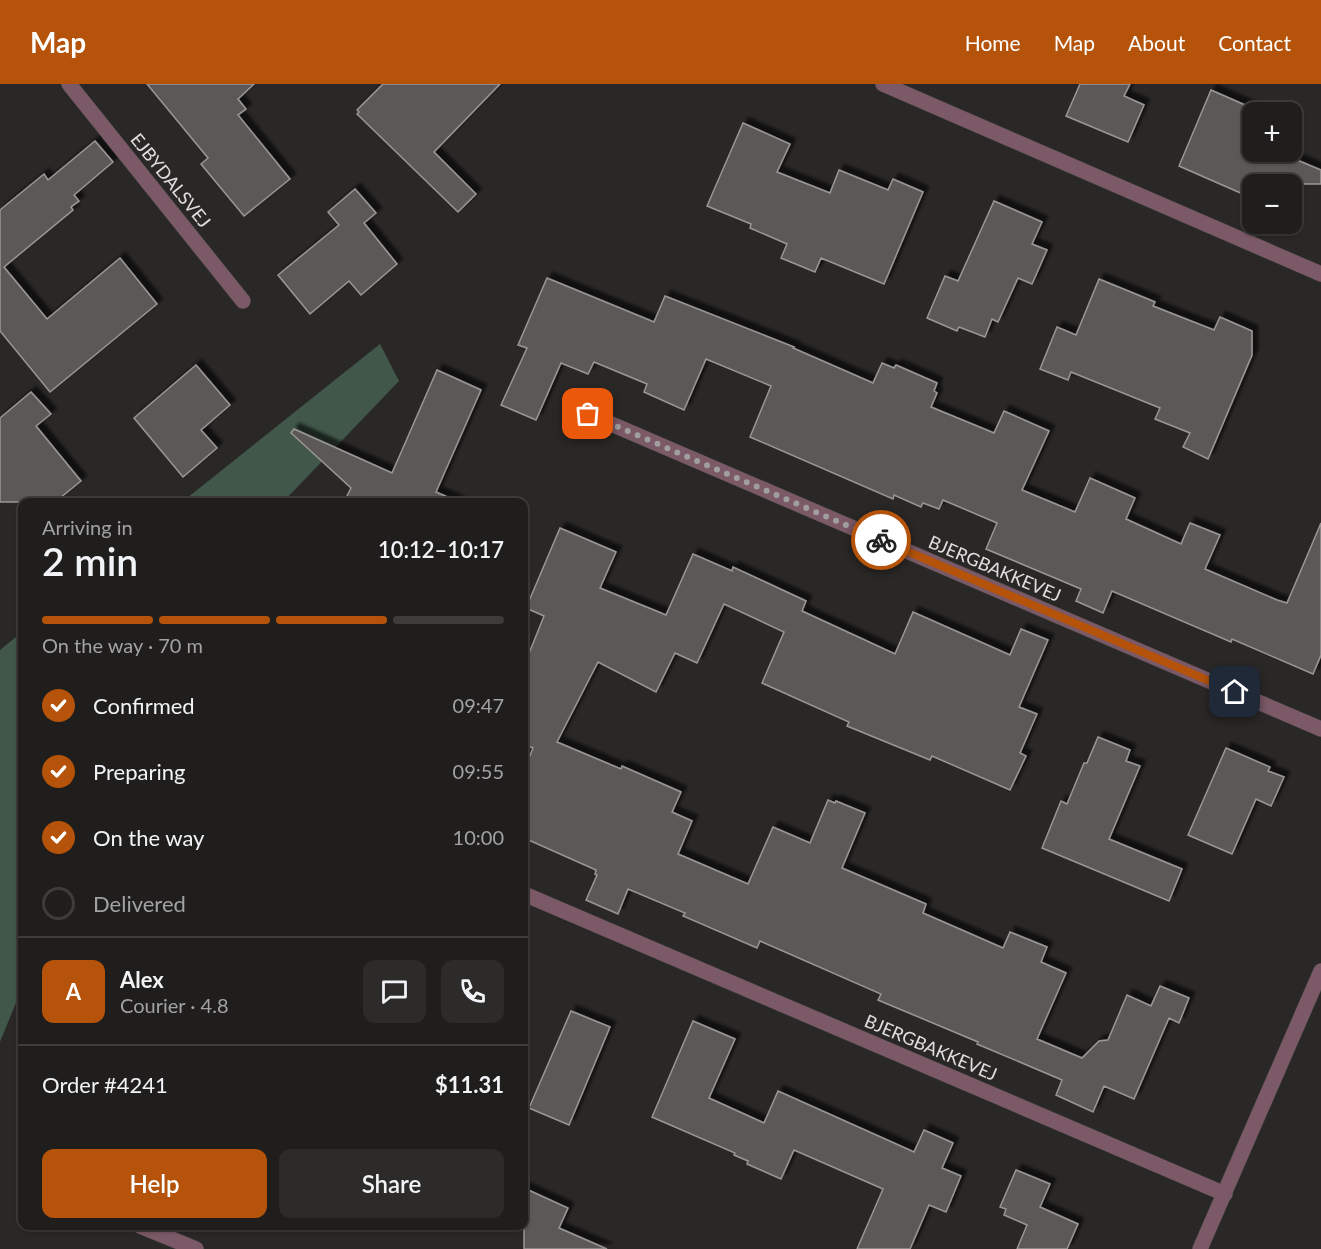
<!DOCTYPE html>
<meta charset="utf-8">
<style>
body{margin:0;font-family:Lato,sans-serif;background:#2d2b2a;color:#f1f3f6;height:100vh;display:flex;flex-direction:column;font-size:22px;white-space:nowrap}
*{box-sizing:border-box;margin:0}
p{font-size:20px;color:#a2a2a4}
.icon{flex:none;width:33px;height:33px;fill:none;stroke:currentColor;stroke-width:2;stroke-linecap:round;stroke-linejoin:round}
.map{position:relative;flex:1;overflow:hidden}
.drawer{position:absolute;left:18px;top:414px;width:510px;height:732px;display:flex;flex-direction:column;background:#201e1d;border-radius:12px;box-shadow:0 2px 4px #0004,0 0 0 2px #3d3c3b}
.drawer>*{flex:none}
.fabs{position:absolute;left:1242px;top:18px;display:grid;gap:12px}
.fabs a{display:grid;place-items:center;width:60px;height:60px;border-radius:12px;background:#201e1d;box-shadow:0 2px 4px #0004,0 0 0 2px #3d3c3b;font-size:30px}
.pin{position:absolute;display:grid;place-items:center;width:51px;height:51px;color:#fff;margin:-26px;border-radius:12px;box-shadow:0 3px 9px #0006}
.courier{position:absolute;display:grid;place-items:center;width:60px;height:60px;margin:-30px;border:4px solid #b45309;border-radius:50%;background:#fff;color:#222;box-shadow:0 2px 8px #0007}
.head em{font-style:normal;font-weight:600}
.head div{display:flex;flex-direction:column-reverse}
.head{display:flex;align-items:center;justify-content:space-between;height:102px;padding:0 24px}
h1{font-size:39px;font-weight:600;line-height:45px}
.bar{display:grid;grid-template-columns:repeat(4,1fr);gap:9px 6px;align-content:center;height:72px;padding:0 24px}
.bar i{height:8px;border-radius:4px;background:#3d3c3b}
.bar .on{background:#b45309}
.bar p{grid-column:span 4}
.line{display:flex;align-items:center;gap:15px;padding:0 24px;border-top:2px solid #3d3c3b}
.line div{flex:1}
.round{display:grid;place-items:center;flex:none;width:63px;height:63px;border-radius:12px;background:#2d2b2a}
ol{padding:0 24px;list-style:none}
li{display:flex;align-items:center;gap:18px;height:66px}
li p{margin-inline-start:auto}
li .icon{padding:6px;border-radius:50%;background:#b45309;color:#fff;stroke-width:4}
li:last-child{color:#a2a2a4}
li i{width:33px;height:33px;border:3px solid #3d3c3b;border-radius:50%}
.cta{display:flex;gap:12px;margin-top:auto;padding:12px 24px}
.cta a{flex:1;height:69px;border-radius:12px;background:#b45309;color:#fff;font-size:24px;font-weight:600;line-height:69px;text-align:center}
.cta a+a{background:#2d2b2a;color:#f1f3f6}
header{display:flex;align-items:center;gap:36px;box-sizing:border-box;height:84px;padding:0 30px;background:#b45309;color:#fff}
header strong{font-size:28px}
nav{display:flex;gap:33px;margin-inline-start:auto;font-size:21px}
.map>svg:first-child{display:block}
.green{fill:#405749}
.building{fill:#5c5959;stroke:#999695;stroke-width:1.5;filter:url(#shadow)}
.lines{fill:none;stroke-linecap:round;stroke-linejoin:round}
.minor-casing{stroke:#474544;stroke-width:16}
.minor{stroke:#7b5966;stroke-width:15}
.done{stroke:#a09e9e;stroke-width:6;stroke-dasharray:0 10.8}
.route{stroke:#b45309;stroke-width:8}
.labels{text-anchor:middle;dominant-baseline:central;stroke-width:4.5;stroke-linejoin:round;paint-order:stroke}
.street-label{font-size:18px;fill:#e0dede;stroke:#2a2827}
</style>
<header>
<strong>Map</strong>
<nav><a>Home</a><a>Map</a><a>About</a><a>Contact</a></nav>
</header>
<div class="map">
<svg width="1321" height="1165" viewBox="0 0 1321 1165">
<defs>
<filter id="shadow"><feDropShadow dx="5.5" dy="-5.5" stdDeviation="1.5" flood-color="#0009"/></filter>
</defs>
<rect width="100%" height="100%" fill="#2a2827"/>
<g class="green">
<polygon points="380,260 399,297 283,418 182,418"/>
<polygon points="22,548 22,904 0,958 0,566"/>
</g>
<g class="building">
<polygon points="147,0 254,0 238,15 246,25 238,31 290,95 244,132 201,80 208,74"/>
<polygon points="383,0 500,0 434,68 476,110 458,128 357,30 359,28 357,26"/>
<polygon points="1080,0 1130,0 1124,12 1144,21 1128,58 1066,32"/>
<polygon points="1211,6 1254,25 1242,52 1252,56 1252,68 1278,68 1321,86 1321,100 1252,100 1252,114 1179,82"/>
<polygon points="743,39 790,60 777,88 830,109 839,86 888,106 893,95 923,108 884,200 821,174 815,188 781,174 787,160 750,144 751,140 707,122"/>
<polygon points="95,57 113,78 74,111 79,117 71,123 73,126 4,183 47,235 120,174 157,220 50,308 0,247 0,126 44,90 48,96"/>
<polygon points="355,105 376,129 364,139 397,180 361,211 349,197 310,230 278,191 339,141 328,128"/>
<polygon points="994,117 1042,138 1032,160 1047,166 1032,200 1018,194 998,238 992,235 985,253 959,243 957,247 927,234 945,192 958,197"/>
<polygon points="547,194 654,238 665,212 794,263 793,264 873,299 882,279 894,284 896,281 937,299 934,307 937,309 931,323 994,349 1004,327 1049,347 1022,406 1075,428 1090,394 1135,414 1126,435 1181,460 1190,439 1220,451 1205,485 1277,516 1287,519 1321,439 1321,571 1313,590 1232,555 1231,558 1112,507 1103,529 1076,517 1081,505 986,465 997,439 943,416 939,425 923,419 921,423 894,411 893,415 750,353 771,302 706,275 684,326 644,308 647,300 594,278 588,290 561,279 536,336 501,321 527,264 518,261"/>
<polygon points="1099,195 1155,218 1153,222 1214,246 1220,233 1252,247 1252,271 1208,375 1183,363 1190,349 1155,335 1160,324 1071,288 1068,296 1040,285 1057,243 1076,251"/>
<polygon points="196,281 230,321 201,346 217,364 183,393 134,334"/>
<polygon points="437,286 481,306 436,408 459,418 344,418 351,404 291,349 294,345 392,389"/>
<polygon points="31,308 51,330 36,342 81,397 55,418 0,418 0,334"/>
<polygon points="560,444 616,468 600,504 666,531 693,470 732,487 733,483 806,517 802,527 895,570 913,528 1010,571 1021,545 1048,556 1019,623 1037,630 1020,669 1026,672 1010,706 932,672 930,676 847,642 849,638 762,599 784,548 724,520 697,579 675,569 656,608 598,578 557,658 621,685 622,682 681,708 672,728 692,737 678,770 748,800 773,743 810,759 828,716 835,719 836,717 865,729 842,784 926,820 923,829 1003,864 1010,848 1047,863 1041,878 1066,889 1037,955 1082,974 1099,957 1108,956 1127,911 1151,922 1160,902 1189,914 1179,939 1169,934 1134,1015 1104,1002 1093,1028 1056,1011 1062,996 977,960 978,958 878,916 881,910 760,857 757,864 683,832 685,829 628,805 618,830 586,816 597,791 595,790 596,786 524,754 524,687 533,664 524,660 524,582 544,532 526,524"/>
<polygon points="1098,653 1130,666 1126,677 1140,682 1109,755 1182,785 1169,817 1042,764 1061,717 1067,720 1084,679 1087,679"/>
<polygon points="1226,664 1270,683 1268,687 1284,693 1271,722 1256,715 1232,770 1188,751"/>
<polygon points="571,927 610,943 569,1041 529,1024"/>
<polygon points="693,937 735,955 709,1014 764,1039 778,1007 914,1068 924,1046 953,1059 942,1084 961,1092 946,1128 929,1121 910,1165 857,1165 883,1105 794,1066 781,1095 747,1080 748,1077 734,1071 735,1069 652,1033"/>
<polygon points="1016,1086 1050,1100 1040,1123 1078,1140 1067,1165 1017,1165 1027,1141 1004,1131 1006,1125 1000,1123"/>
<polygon points="524,1104 568,1124 559,1144 607,1165 524,1165"/>
</g>
<g class="lines">
<defs>
<g id="minor">
<polyline points="69,0 243,217"/>
<polyline points="883,0 1321,190"/>
<polyline points="588,330 1321,645"/>
<polyline points="524,810 1225,1110"/>
<polyline points="140,1142 196,1165"/>
<polyline points="1200,1165 1321,887"/>
</g>
</defs>
<use href="#minor" class="minor-casing"/>
<use href="#minor" class="minor"/>
</g>
<g class="lines">
<polyline class="done" points="588,330 881,456"/>
<polyline class="route" points="881,456 1235,608"/>
</g>
<g class="labels">
<g class="street-label">
<text transform="translate(171 96) rotate(51)">EJBYDALSVEJ</text>
<text transform="translate(995 484) rotate(23)">BJERGBAKKEVEJ</text>
<text transform="translate(931 963) rotate(23)">BJERGBAKKEVEJ</text>
</g>
</g>
</svg>
<div class="fabs">
<a>+</a>
<a>−</a>
</div>
<div class="pin" style="left:588px;top:330px;background:#ea580c"><svg class="icon" aria-label="bag" viewBox="0 0 24 24"><path d="M5 8h14l-1 12H6zM9 8a3 3 0 0 1 6 0"/></svg></div>
<div class="pin" style="left:1235px;top:608px;background:#1f2937"><svg class="icon" aria-label="home" viewBox="0 0 24 24"><path d="M3 11l9-7 9 7M6 9v11h12V9"/></svg></div>
<div class="courier" style="left:881px;top:456px"><svg class="icon" aria-label="bike" viewBox="0 0 24 24"><circle cx="6" cy="16" r="4"/><circle cx="18" cy="16" r="4"/><path d="M6 16l4-8h5l3 8M10 8l3 8H6M13 5h3"/></svg></div>
<section class="drawer">
<div class="head"><div><h1>2 min</h1><p>Arriving in</p></div><em>10:12–10:17</em></div>
<div class="bar"><i class="on"></i><i class="on"></i><i class="on"></i><i></i><p>On the way · 70 m</p></div>
<ol>
<li><svg class="icon" aria-label="check" viewBox="0 0 24 24"><path d="M5 12l5 5 9-10"/></svg>Confirmed<p>09:47</p></li>
<li><svg class="icon" aria-label="check" viewBox="0 0 24 24"><path d="M5 12l5 5 9-10"/></svg>Preparing<p>09:55</p></li>
<li><svg class="icon" aria-label="check" viewBox="0 0 24 24"><path d="M5 12l5 5 9-10"/></svg>On the way<p>10:00</p></li>
<li><i></i>Delivered</li>
</ol>
<div class="line" style="height:108px"><b class="round" style="background:#b45309;color:#fff">A</b><div><b>Alex</b><p>Courier · 4.8</p></div><a class="round"><svg class="icon" aria-label="chat" viewBox="0 0 24 24"><path d="M4 5h16v11H9l-5 4z"/></svg></a><a class="round"><svg class="icon" aria-label="phone" viewBox="0 0 24 24"><path d="M5 4h4l2 5-3 2q2 4 5 5l2-3 5 2v4C11 20 4 13 5 4z"/></svg></a></div>
<div class="line" style="height:78px"><div>Order #4241</div><b>$11.31</b></div>
<div class="cta"><a>Help</a><a>Share</a></div>
</section>
</div>
